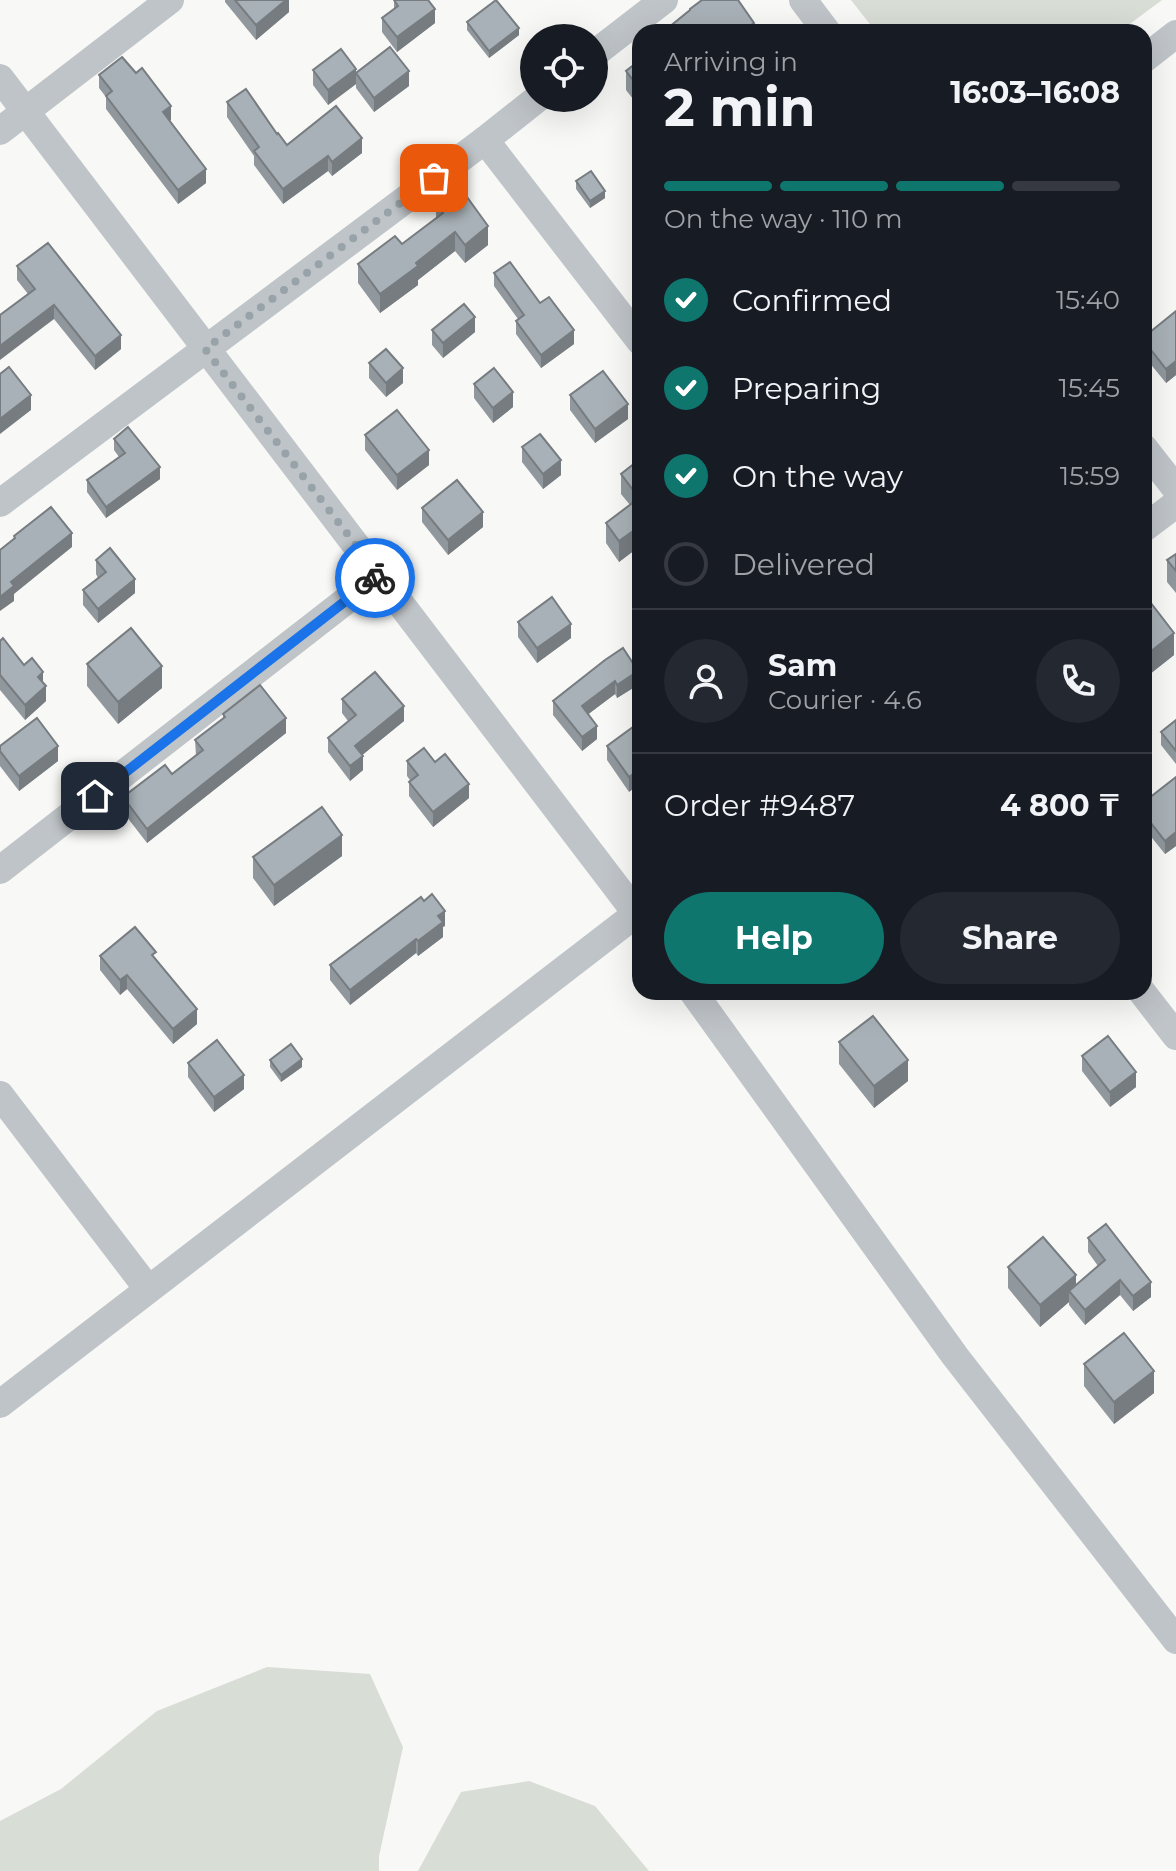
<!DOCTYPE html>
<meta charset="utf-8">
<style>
body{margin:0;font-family:Montserrat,sans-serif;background:#242831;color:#f1f3f6;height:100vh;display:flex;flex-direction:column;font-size:30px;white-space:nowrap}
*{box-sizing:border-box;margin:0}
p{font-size:26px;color:#9ea1a6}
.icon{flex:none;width:44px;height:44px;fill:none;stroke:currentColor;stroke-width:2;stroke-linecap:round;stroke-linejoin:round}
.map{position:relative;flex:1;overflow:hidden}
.panel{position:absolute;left:632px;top:24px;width:520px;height:976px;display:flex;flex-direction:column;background:#171b24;border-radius:24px;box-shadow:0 8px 32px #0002}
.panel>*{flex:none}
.buttons{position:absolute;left:520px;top:24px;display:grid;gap:16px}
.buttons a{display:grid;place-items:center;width:88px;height:88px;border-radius:50%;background:#171b24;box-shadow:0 8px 32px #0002;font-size:40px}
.pin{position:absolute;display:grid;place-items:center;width:68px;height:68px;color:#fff;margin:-34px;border-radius:16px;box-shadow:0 4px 12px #0006}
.courier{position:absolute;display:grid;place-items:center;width:80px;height:80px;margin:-40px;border:6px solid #1a73e8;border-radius:50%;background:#fff;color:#222;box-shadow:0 2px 10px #0007}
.summary em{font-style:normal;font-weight:700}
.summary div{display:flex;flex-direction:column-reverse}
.summary{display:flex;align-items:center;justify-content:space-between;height:136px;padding:0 32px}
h1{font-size:52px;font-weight:700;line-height:60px}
.bar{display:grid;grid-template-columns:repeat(4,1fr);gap:12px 8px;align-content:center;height:96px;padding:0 32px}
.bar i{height:10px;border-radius:6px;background:#363941}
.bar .selected{background:#0f766e}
.bar p{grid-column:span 4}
.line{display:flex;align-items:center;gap:20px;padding:0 32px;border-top:2px solid #363941}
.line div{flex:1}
.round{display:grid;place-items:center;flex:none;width:84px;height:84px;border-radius:42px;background:#242831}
ol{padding:0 32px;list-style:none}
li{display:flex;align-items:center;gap:24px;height:88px}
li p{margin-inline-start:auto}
li .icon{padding:8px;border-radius:50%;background:#0f766e;color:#fff;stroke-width:4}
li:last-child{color:#9ea1a6}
li i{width:44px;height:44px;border:4px solid #363941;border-radius:50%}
.cta{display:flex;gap:16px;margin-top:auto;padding:16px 32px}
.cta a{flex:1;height:92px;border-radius:48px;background:#0f766e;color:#fff;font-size:32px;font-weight:700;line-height:92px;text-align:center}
.cta a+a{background:#242831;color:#f1f3f6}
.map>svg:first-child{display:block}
.green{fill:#d8ddd5}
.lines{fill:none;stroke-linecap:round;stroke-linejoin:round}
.minor{stroke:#bfc4c8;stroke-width:28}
.wall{fill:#90989d}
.shaded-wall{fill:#767c80}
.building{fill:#a8b1b7;stroke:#767c80;stroke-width:2}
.done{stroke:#98a3a9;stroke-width:8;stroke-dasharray:0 14.4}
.route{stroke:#1a73e8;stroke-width:10}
</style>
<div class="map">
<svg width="1176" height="1871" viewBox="0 0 1176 1871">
<rect width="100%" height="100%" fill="#f8f8f6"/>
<g class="green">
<polygon points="851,0 1162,0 1119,32 876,32"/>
<polygon points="267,1667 370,1674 403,1747 379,1856 379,1871 0,1871 0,1821 61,1789 157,1711"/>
<polygon points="529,1781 595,1806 649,1871 418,1871 461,1792"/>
</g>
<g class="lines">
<g class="minor">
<polyline points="803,0 827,32"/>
<polyline points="594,54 664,0"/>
<polyline points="1144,59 1176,34"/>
<polyline points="0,78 640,918"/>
<polyline points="0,131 170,0"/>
<polyline points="485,140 640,341"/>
<polyline points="1144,448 1176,489"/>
<polyline points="0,503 485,140 538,98"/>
<polyline points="1144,528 1176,504"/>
<polyline points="0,870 379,575"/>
<polyline points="693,992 955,1356 1176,1640"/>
<polyline points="1142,992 1176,1036"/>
<polyline points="0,1095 148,1289"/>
<polyline points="0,1404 640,911"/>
</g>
</g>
<g class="wall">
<polygon points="225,0 289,0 289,12 256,40 225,2"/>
<polygon points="394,0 435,23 397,52 382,32 382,18 394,9"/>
<polygon points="467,22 519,35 489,58 467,30"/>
<polygon points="639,50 640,50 640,108 626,90 626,71 639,61"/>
<polygon points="313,70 356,73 409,86 374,112 356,88 356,84 328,105 313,85"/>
<polygon points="99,75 171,120 169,121 206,183 178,204 106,109 106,97 99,88"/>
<polygon points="227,102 277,134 287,145 362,153 332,176 328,171 283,204 254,165 254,156 227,117"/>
<polygon points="576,181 605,198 590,208 576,189"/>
<polygon points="436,204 488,245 465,263 455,251 418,280 418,285 380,313 358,283 358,264 402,244 436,218"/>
<polygon points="17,266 121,349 95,370 54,319 28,294 17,280"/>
<polygon points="494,273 540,303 574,344 541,368 516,334 516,321 518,319 494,286"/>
<polygon points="1176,311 1176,375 1166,383 1144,356 1144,337"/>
<polygon points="432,330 475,332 443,358 432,345"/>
<polygon points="369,363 403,383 386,397 369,378"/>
<polygon points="474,384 513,407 493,423 474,398"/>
<polygon points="570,395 628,419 595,443 570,410"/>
<polygon points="365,435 429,465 397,490 365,450"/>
<polygon points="114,439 160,479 106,518 87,492 87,480 119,457 114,450"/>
<polygon points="522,447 561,475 543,489 522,462"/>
<polygon points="640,459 640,546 619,562 606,543 606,523 630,505 621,494 621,474"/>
<polygon points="422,508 483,527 448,555 422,522"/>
<polygon points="1176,554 1176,593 1167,582 1167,560"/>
<polygon points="96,560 135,593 98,623 83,605 83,590 98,578 96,574"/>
<polygon points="1144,594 1174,655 1150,674 1144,665"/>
<polygon points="518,622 571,638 537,663 518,637"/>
<polygon points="0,641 43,683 46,701 25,720 0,690"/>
<polygon points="605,660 638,685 617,698 615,694 588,714 597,739 582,751 553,715 553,701"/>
<polygon points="87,664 162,688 118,724 87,686"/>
<polygon points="342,699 404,721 362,755 363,770 350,781 328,752 328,738 348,721 342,713"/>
<polygon points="223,714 286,733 147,843 123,812 123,797 172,774 196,756 195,740 223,718"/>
<polygon points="1176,720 1176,764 1161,745 1161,732"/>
<polygon points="633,727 629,792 607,760 607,746"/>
<polygon points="0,746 58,761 19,791 0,766"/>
<polygon points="407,761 469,798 433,827 409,796 409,782 410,780 407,776"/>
<polygon points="1176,777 1176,846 1165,854 1144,828 1144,802"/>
<polygon points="342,856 274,906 253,878 253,857"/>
<polygon points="445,926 443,927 443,937 418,956 416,953 350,1005 330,980 330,965"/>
<polygon points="100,956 156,960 197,1024 173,1044 127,989 120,995 100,970"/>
<polygon points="839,1042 908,1081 874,1108 839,1064"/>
<polygon points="1082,1056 1136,1087 1110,1107 1082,1071"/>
<polygon points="270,1060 302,1067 281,1082 270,1067"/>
<polygon points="188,1063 244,1089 214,1112 188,1077"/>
<polygon points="1088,1238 1151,1297 1133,1311 1120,1295 1085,1325 1069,1305 1069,1302 1040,1327 1008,1288 1008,1267 1076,1285 1098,1266 1088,1252"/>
<polygon points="1084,1364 1154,1393 1114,1424 1084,1386"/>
</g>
<g class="shaded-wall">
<polygon points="286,0 289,0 289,12 256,40 256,25"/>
<polygon points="435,9 435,23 397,52 397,37"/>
<polygon points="754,23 754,32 741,32"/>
<polygon points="519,28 519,35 489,58 489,51"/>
<polygon points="356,69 356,84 328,105 328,90"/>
<polygon points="409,71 409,86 374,112 374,98"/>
<polygon points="171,106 171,120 163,126 163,112"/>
<polygon points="362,138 362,153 332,176 332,162"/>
<polygon points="328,156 328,171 283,204 283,189"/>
<polygon points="206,169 206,183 178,204 178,190"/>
<polygon points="605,191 605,198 590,208 590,201"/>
<polygon points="488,226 488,245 465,263 465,245"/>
<polygon points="455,232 455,251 418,280 418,285 380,313 380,294 416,263"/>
<polygon points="54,305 54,319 0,360 0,346"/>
<polygon points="475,317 475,332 443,358 443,343"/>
<polygon points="574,330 574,344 541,368 541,355"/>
<polygon points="121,335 121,349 95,370 95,356"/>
<polygon points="1176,361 1176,375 1166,383 1166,369"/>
<polygon points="403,368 403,383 386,397 386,383"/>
<polygon points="513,392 513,407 493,423 493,408"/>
<polygon points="31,395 31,410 0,434 0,419"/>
<polygon points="628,404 628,419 595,443 595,429"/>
<polygon points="429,450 429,465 397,490 397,475"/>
<polygon points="561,460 561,475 543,489 543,474"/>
<polygon points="160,467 160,479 106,518 106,507"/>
<polygon points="483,512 483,527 448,555 448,540"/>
<polygon points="640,526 640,546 619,562 619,541"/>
<polygon points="72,533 72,547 14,594 14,601 0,611 0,597 11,582"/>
<polygon points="135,579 135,593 98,623 98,609"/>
<polygon points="571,624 571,638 537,663 537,648"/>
<polygon points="1174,633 1174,655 1150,674 1150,652"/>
<polygon points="162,666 162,688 118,724 118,702"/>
<polygon points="638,671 638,685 617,698 617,685"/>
<polygon points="43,672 43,686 38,677"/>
<polygon points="615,681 615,694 582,719 582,706"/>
<polygon points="46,686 46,701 25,720 25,705"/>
<polygon points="404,706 404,721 355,761 355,746"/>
<polygon points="286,718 286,733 147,843 147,829"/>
<polygon points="597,726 597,739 582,751 582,737"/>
<polygon points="58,746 58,761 19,791 19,776"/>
<polygon points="363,756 363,770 350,781 350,766"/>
<polygon points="640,769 640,784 629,792 629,777"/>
<polygon points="469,784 469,798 433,827 433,812"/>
<polygon points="1176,832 1176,846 1165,854 1165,841"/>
<polygon points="342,835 342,856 274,906 274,885"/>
<polygon points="445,911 445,926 443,927 443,937 418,956 418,941 438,916"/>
<polygon points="416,939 416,953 350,1005 350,990"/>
<polygon points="127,975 127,989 120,995 120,980"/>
<polygon points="197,1009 197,1024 173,1044 173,1029"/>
<polygon points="302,1059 302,1067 281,1082 281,1075"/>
<polygon points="908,1060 908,1081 874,1108 874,1086"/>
<polygon points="1136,1072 1136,1087 1110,1107 1110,1092"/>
<polygon points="244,1075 244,1089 214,1112 214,1097"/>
<polygon points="1076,1275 1076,1296 1069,1291 1069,1302 1040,1327 1040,1305"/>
<polygon points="1120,1280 1120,1295 1085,1325 1085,1310"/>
<polygon points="1151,1282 1151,1297 1133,1311 1133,1296"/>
<polygon points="1154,1371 1154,1393 1114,1424 1114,1402"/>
</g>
<g class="building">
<polygon points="235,0 286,0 256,25"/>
<polygon points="394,0 428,0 435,9 397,37 382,18 398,6"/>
<polygon points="496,0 519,28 489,51 467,22"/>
<polygon points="702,0 738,0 754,23 741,32 663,32 690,10 690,9"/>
<polygon points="390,47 409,71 374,98 356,73"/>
<polygon points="341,49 356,69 328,90 313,70"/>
<polygon points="122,57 136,73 142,68 171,106 163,112 206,169 178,190 106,96 112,91 99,75"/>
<polygon points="640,60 640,89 626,71"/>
<polygon points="246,89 277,134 278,133 287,145 336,106 362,138 332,162 328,156 283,189 254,151 259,147 227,102"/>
<polygon points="591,171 605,191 590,201 576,181"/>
<polygon points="459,186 488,226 465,245 455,232 416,263 418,266 380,294 358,264 395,236 402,244 443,213 436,204"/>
<polygon points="48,243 121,335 95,356 54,305 0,346 0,315 35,289 17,266"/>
<polygon points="510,262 540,303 549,297 574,330 541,355 516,321 524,315 494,273"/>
<polygon points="464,304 475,317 443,343 432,330"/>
<polygon points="1176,311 1176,361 1166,369 1144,341 1144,337"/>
<polygon points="386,349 403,368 386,383 369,363"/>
<polygon points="9,367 31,395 0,419 0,374"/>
<polygon points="494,368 513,392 493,408 474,384"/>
<polygon points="603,371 628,404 595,429 570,395"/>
<polygon points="397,410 429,450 397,475 365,435"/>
<polygon points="128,427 160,467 106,507 87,480 125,453 114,439"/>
<polygon points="540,434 561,460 543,474 522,447"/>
<polygon points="640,459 640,526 619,541 606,523 639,498 621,474"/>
<polygon points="457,480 483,512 448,540 422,508"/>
<polygon points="51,507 72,533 11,582 14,586 0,597 0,550 15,538 14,536"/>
<polygon points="110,548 135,579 98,609 83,590 106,572 96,560"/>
<polygon points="1176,554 1176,571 1167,560"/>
<polygon points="1144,594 1174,633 1150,652 1144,644"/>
<polygon points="552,597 571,624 537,648 518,622"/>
<polygon points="131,628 162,666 118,702 87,664"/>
<polygon points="3,638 24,665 32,658 43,672 38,677 46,686 25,705 0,675 0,641"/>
<polygon points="623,648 638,671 617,685 615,681 582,706 597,726 582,737 553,701 605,660"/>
<polygon points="375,672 404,706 355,746 363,756 350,766 328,738 356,715 342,699"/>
<polygon points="260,685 286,718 147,829 123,797 165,765 172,774 203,750 195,740 225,717 223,714"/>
<polygon points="37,718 58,746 19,776 0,751 0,746"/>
<polygon points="1176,720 1176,751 1161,732"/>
<polygon points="633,727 640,738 640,769 629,777 607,746"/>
<polygon points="424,748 435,762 445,754 469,784 433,812 409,782 418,775 407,761"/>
<polygon points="1176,777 1176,832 1165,841 1144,814 1144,802"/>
<polygon points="322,807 342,835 274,885 253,857"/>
<polygon points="432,894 445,911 438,916 443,922 418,941 416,939 350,990 330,965 421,897 424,901"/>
<polygon points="135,927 156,952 152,955 197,1009 173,1029 127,975 120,980 100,956"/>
<polygon points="873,1016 908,1060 874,1086 839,1042"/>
<polygon points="1108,1036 1136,1072 1110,1092 1082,1056"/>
<polygon points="217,1040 244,1075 214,1097 188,1063"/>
<polygon points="291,1044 302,1059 281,1075 270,1060"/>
<polygon points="1106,1224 1151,1282 1133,1296 1120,1280 1085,1310 1069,1291 1105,1260 1088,1238"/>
<polygon points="1043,1237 1076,1275 1040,1305 1008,1267"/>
<polygon points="1124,1333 1154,1371 1114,1402 1084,1364"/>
</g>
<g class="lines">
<polyline class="done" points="375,578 379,575 205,349 434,178"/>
<polyline class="route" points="95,796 375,578"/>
</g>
</svg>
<div class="buttons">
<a><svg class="icon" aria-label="locate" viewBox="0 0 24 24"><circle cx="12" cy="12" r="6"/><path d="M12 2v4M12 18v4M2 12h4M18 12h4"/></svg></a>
</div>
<div class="pin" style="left:434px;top:178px;background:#ea580c"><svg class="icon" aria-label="bag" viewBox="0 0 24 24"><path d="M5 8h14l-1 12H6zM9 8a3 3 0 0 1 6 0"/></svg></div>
<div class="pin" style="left:95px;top:796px;background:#1f2937"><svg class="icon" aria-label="home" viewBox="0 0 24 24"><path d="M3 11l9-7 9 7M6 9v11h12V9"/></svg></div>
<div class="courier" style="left:375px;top:578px"><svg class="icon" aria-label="bike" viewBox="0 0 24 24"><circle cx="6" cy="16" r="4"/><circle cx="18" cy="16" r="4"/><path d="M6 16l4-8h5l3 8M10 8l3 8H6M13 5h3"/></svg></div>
<section class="panel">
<div class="summary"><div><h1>2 min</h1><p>Arriving in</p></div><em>16:03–16:08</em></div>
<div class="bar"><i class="selected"></i><i class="selected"></i><i class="selected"></i><i></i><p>On the way · 110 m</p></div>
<ol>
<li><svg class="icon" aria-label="check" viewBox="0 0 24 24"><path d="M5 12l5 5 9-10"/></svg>Confirmed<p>15:40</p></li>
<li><svg class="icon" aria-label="check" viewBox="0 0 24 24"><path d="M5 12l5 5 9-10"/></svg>Preparing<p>15:45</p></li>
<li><svg class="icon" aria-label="check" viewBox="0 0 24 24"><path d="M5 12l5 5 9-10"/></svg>On the way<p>15:59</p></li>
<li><i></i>Delivered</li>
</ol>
<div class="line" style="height:144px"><a class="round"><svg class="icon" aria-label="person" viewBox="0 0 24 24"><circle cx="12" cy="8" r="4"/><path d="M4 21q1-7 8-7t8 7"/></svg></a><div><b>Sam</b><p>Courier · 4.6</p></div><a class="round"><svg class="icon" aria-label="phone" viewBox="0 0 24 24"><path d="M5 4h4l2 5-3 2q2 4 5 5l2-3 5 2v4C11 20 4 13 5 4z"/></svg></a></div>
<div class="line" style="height:104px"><div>Order #9487</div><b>4 800 ₸</b></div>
<div class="cta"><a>Help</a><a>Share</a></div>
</section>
</div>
